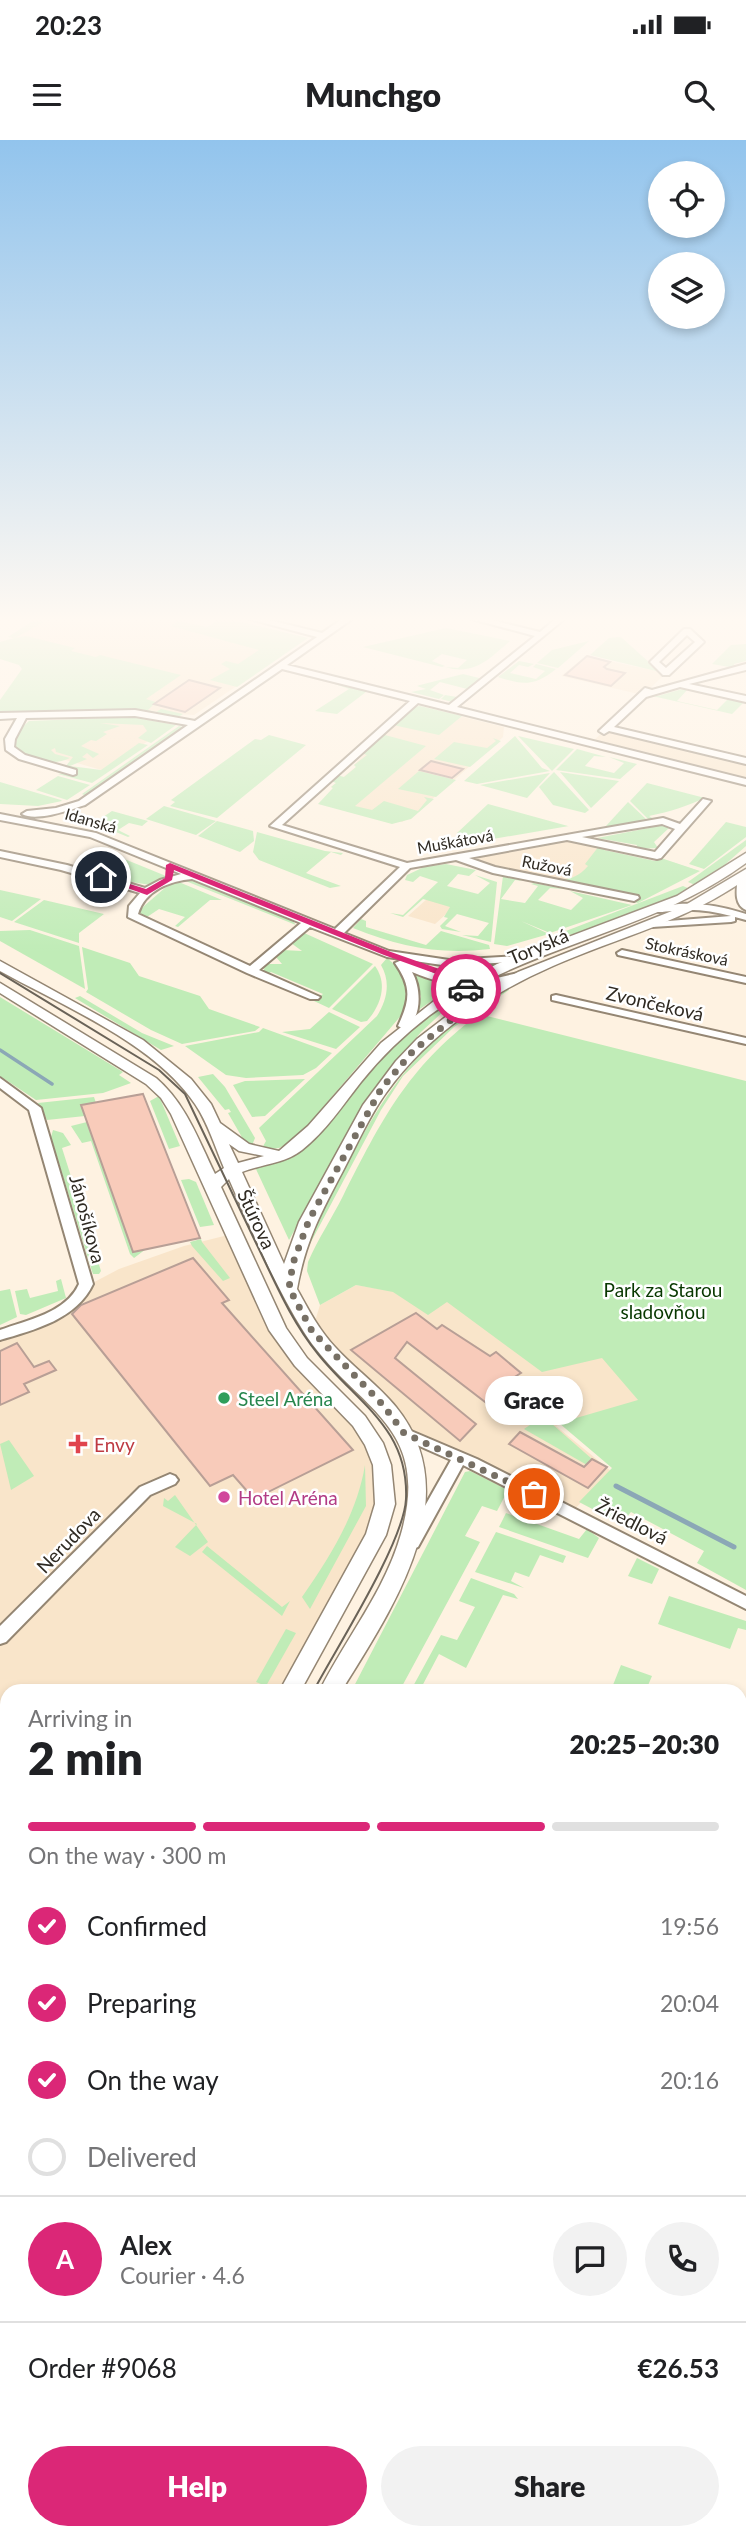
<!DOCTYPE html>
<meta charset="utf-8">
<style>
body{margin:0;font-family:Lato,sans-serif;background:#f2f2f2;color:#202124;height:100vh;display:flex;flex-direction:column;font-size:26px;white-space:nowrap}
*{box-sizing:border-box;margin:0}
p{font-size:23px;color:#757577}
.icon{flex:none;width:38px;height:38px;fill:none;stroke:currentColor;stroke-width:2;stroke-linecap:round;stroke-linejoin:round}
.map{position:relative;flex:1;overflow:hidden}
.details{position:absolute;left:0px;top:1544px;width:747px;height:856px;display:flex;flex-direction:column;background:#fff;border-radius:21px 21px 0 0;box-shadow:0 4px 10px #0003}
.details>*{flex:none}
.tools{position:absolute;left:648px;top:21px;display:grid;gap:14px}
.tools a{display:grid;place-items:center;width:77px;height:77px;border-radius:50%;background:#fff;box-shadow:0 4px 10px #0003;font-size:35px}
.pin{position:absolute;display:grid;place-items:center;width:60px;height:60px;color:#fff;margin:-30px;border:4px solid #fff;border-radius:50%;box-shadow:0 2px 7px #0007}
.courier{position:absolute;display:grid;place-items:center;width:70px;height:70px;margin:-35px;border:5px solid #db2777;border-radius:50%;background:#fff;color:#222;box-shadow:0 2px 9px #0007}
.bubble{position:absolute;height:49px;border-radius:24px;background:#fff;box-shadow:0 4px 10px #0003;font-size:23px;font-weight:800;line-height:49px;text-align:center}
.head em{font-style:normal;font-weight:800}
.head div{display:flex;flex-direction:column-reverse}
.head{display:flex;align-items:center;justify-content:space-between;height:119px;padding:0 28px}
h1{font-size:46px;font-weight:800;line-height:52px}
.bar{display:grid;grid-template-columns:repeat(4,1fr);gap:10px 7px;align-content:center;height:84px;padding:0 28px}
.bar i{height:9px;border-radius:5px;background:#e0e0e0}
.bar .current{background:#db2777}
.bar p{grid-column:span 4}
.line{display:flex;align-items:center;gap:18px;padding:0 28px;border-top:2px solid #e0e0e0}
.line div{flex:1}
.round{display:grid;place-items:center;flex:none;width:74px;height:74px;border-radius:37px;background:#f2f2f2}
ol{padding:0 28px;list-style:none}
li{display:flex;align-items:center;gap:21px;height:77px}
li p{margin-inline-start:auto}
li .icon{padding:7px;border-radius:50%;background:#db2777;color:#fff;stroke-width:4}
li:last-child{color:#757577}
li i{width:38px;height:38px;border:4px solid #e0e0e0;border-radius:50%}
.button{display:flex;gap:14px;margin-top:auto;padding:14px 28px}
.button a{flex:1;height:80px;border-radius:42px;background:#db2777;color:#fff;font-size:28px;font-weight:800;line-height:80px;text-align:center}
.button a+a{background:#f2f2f2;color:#202124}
.status{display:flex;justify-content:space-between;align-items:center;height:49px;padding:0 35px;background:#fff;direction:ltr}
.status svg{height:19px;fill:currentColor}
header{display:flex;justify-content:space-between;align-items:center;height:91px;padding:0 28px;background:#fff;font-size:32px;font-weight:800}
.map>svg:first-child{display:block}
.built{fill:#f9e5ca}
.green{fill:#c0ecb7}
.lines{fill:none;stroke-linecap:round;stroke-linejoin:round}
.stream-far1{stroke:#8ba7b6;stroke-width:3.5}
.stream{stroke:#8ba7b6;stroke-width:5}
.building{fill:#f8cbba;stroke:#b89f96;stroke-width:2}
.minor-casing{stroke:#948673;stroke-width:4}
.tertiary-casing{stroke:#948673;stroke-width:3}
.minor{fill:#fff;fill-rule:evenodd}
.tertiary{fill:#fff;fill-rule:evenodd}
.tram-far1{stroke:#6a6358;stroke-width:2}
.tram{stroke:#6a6358;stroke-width:2.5}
.route{fill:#db2777}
.done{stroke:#777065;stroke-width:7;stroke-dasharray:0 12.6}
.leisure-dot{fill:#2e9e5b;stroke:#fff;stroke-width:2.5}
.health-dot{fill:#e0444e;stroke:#fff;stroke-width:2.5}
.hotel-dot{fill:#d1479c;stroke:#fff;stroke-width:2.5}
.labels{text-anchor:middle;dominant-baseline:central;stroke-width:5;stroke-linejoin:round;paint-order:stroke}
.far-street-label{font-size:16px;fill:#2f2a22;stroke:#fff}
.street-label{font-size:19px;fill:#2f2a22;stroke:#fff}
.park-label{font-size:19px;fill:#083800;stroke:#fff}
.leisure-label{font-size:19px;fill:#27864d;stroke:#fff;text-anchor:start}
.health-label{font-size:19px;fill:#be3a42;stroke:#fff;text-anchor:start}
.hotel-label{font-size:19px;fill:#b23c85;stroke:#fff;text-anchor:start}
</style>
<div class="status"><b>20:23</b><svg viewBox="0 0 49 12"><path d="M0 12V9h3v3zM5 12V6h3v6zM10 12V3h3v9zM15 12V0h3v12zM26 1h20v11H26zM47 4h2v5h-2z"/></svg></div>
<header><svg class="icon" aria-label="menu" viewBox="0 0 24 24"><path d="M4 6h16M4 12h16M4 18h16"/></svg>Munchgo<svg class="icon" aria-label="search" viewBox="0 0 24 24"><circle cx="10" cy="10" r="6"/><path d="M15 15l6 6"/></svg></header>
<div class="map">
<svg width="746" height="2398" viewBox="0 0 746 2398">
<rect width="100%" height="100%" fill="#fef2e1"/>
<g class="built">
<polygon points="46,477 153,477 208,491 304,500 194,575 98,569 0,567 40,505 11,497"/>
<polygon points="587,515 599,519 666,533 643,555 561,536"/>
<polygon points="423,567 504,587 503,597 413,676 402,682 323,660 333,648 331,647 356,627 354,625 392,586"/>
<polygon points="59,581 156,582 148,601 105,631 45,614"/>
<polygon points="607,588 746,621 746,642 590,604"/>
<polygon points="567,697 610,706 575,746 493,730 457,717"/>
<polygon points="427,759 454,767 435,784 408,776"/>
<polygon points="232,1094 278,1190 350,1271 385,1337 362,1420 290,1550 7,1550 7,1583 0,1574 0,1194 65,1169 85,1147 119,1129 184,1106"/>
<polygon points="356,1145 442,1159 603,1217 639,1261 556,1286 611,1331 571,1373 404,1293 312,1191 320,1165"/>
<polygon points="0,1757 7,1766 7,1850 0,1855"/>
<polygon points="740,1858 746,1860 746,2066 740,2085"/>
<polygon points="291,2392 506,2392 503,2398 288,2398"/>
<polygon points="578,2392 718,2392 716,2398 576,2398"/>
</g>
<g class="green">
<polygon points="39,477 53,477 15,498 26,496 75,508 71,511 96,517 100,515 181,535 146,559 180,570 153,565 148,570 156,572 161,569 183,574 178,577 119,570 0,574 0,560 22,529 19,525 0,519 0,502 14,498 8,497"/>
<polygon points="183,477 189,477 184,482 207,487 218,480 211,478 220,477 308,498 237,547 210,540 230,529 221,524 226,521 238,524 259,510 171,486"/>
<path d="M446,488L510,501C489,519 474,536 445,527L458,528L467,520L442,514L432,521L445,526L442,527L363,507Z"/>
<polygon points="619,497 622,498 660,532 590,515 609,498"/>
<polygon points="589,501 558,528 537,523 552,510"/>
<polygon points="746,504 746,521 734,524 735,528 712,524 731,505"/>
<path d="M519,521L534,524L528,527L519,525L510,533L536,539L545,531L533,527L536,524L556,529C533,548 520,544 498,537Z"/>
<polygon points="463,534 483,539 452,562 441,559 445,555 457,557 467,549 440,542 430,550 444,555 439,559 411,552 426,549 417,546 420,545"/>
<polygon points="332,543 365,551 366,552 337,574 315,571 349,549"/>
<polygon points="676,548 694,551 688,549 677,561 717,570 728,559 724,557 746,560 732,574 648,555 658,556 682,549"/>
<polygon points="420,566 462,576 439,595 393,585 385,595 426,606 355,666 372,670 384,661 418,671 427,660 424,657 434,659 411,679 392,684 318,664 333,648 331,647 336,643 331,641 337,635 344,637 356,627 354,625 367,615 361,613 412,567"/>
<path d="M131,577L176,585L151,603L138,598L147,591L143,585L100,583L120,586L103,592L107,594L96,601L91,600L81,606L99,614L93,618L87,613L82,617L87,619L70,626L101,630L139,603L148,605L92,643L58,634L75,632L66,626L73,617L56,612L55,608L51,610L55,614L70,618C52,627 30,619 15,608L19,590L29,581Z"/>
<polygon points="179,586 186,588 86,656 82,654"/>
<polygon points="269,595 306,605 217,678 170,666 175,662 171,660 255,599 261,600"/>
<polygon points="515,596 542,628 550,631 477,644 464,641"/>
<polygon points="518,596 574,609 552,631"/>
<polygon points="493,598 501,601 470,627 434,619 454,602 487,608 496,601"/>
<polygon points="577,609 606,617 594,616 585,626 614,633 624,623 609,617 637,624 620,639 556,630"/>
<polygon points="419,631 456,640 436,657 398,649"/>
<polygon points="554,632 589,670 585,673 553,665 539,647"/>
<polygon points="560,632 619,641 591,668"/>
<polygon points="550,633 527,658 480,645"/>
<polygon points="58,636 90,645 67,660 36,650"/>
<polygon points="0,642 61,660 62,661 38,666 0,664"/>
<path d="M647,643L705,658C689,665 670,672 649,676L654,679L649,680L630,661Z"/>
<polygon points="628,662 647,680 607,687 606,686"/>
<polygon points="488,664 568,686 569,686 464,704 457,693"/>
<polygon points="164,666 216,681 196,695 146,679"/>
<polygon points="112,671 148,681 142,686 129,683 118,690 130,696 128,697 94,683"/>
<polygon points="217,681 253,691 254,701 240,712 198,696"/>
<polygon points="726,682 746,687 746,697 704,729 689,724"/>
<polygon points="658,683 669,688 654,702 658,708 636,709 637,705 597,698 649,688 647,684"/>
<polygon points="257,692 325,711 343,713 341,715 331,712 306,733 341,746 330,748 259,720 253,712"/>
<polygon points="746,700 746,706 720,729 695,745 688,742"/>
<path d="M599,706L605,707L604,710L655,721L658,717L700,731L638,763L633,762L637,755C597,746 564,742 521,733C536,727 563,755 588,726L585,724Z"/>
<polygon points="106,713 114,715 127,741 111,736 114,733 102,729 99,732 86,729"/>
<polygon points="117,716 166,736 151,745 131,742"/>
<polygon points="446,724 476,730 469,736 458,734 447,746 478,754 490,743 475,735 497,742 491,802 462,795 478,796 489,783 457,774 445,786 461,792 442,789 440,786 448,778 444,777 450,767 423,759 403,777 390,773 403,775 438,742 420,736 413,742 405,740 407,735 424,727"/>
<polygon points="503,736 523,741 515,740 501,759 525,763 538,746 531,744 534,743 564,749 550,748 538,760 571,770 583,758 570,751 632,765 550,793 521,781 549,794 507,806 494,804"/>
<polygon points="178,738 191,739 290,778 296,785"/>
<polygon points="174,740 222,760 210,760 178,787 175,786 185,777 159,769 144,779 136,773"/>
<path d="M683,746L690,749C665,762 583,801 558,794Z"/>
<polygon points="0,750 41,759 12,781 0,777"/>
<polygon points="44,760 104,774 79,793 79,803 14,782"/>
<path d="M361,779L366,781V787L426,805L441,791L489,805L490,809C439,815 400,807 353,788Z"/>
<polygon points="30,790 79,806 85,849 0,801 0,791"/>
<polygon points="302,792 373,824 329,868 314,861 323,854 271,832 266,835 263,832 266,824 282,824 276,817 282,810 302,811 291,803"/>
<polygon points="82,807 130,823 139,836 200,856 209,869 260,887 255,891 182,904 151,890 86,852 88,849"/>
<path d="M387,818L401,830L411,852L404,872L296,999L279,1008L261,1010L266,1001L259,988L377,876C387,860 391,842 381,825Z"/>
<path d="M375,826C388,844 381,865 367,881L361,882L332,869Z"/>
<polygon points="411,830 413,830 452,847 414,873 421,857"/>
<path d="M506,848L509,850L454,887L403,936L381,970L303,1117C315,1083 332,1052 349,1020C392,940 426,895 506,848Z"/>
<polygon points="80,856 142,893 174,906 161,910 75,858"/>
<polygon points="0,857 123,932 119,935 131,943 103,953 36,960 0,936"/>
<polygon points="458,858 421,892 378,943 289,1100 255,1027 302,1010 396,903 426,877"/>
<polygon points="329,872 360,887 336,909 282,892 310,889"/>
<path d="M479,874L746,941V1450L697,1423L704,1411L631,1372L621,1384L579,1362L612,1328L559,1283L638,1260L602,1218L542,1232L447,1162L428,1175L393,1152L356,1145L320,1165L307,1131L308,1122C318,1099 332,1078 343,1056C382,979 408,927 479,874Z"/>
<polygon points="263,888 332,913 316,928 303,935 246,938 226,935 185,906 259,892"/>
<polygon points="213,934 225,947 255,998 251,1008 247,1006 228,973 231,972 229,969 225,970 198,937"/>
<polygon points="305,939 265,976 252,977 233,945 245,941"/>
<polygon points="159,956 180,1006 169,1009 150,961"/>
<polygon points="94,957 96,963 85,976 47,980 38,963"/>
<polygon points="87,982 133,1112 146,1109 134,1118 130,1114 91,1001 82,1003 71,986"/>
<polygon points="53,990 63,993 71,1005 62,1008 101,1131 99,1134 93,1134 91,1128 51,997"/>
<polygon points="189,1039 196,1042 214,1085 200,1087 181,1040"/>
<polygon points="201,1099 202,1102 230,1138 223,1141 192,1106 190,1102"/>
<polygon points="61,1139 66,1158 26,1175 20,1174 15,1151 27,1149 30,1158 58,1151 56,1141"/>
<polygon points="10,1149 17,1177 0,1185 0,1151"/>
<polygon points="543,1276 592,1319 587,1325 524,1289"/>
<polygon points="9,1300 34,1336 11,1350 0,1304"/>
<path d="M365,1325L366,1366L310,1469L302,1457C330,1417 357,1374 365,1325Z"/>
<polygon points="470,1331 508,1350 497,1371 482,1366 465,1396 480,1402 400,1550 352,1550 465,1332"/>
<polygon points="175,1355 208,1402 190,1416 175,1407 197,1384 163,1366 164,1358 168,1361"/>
<polygon points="506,1373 579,1399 587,1389 599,1398 588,1418 499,1387"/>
<polygon points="496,1392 502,1394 566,1416 563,1423 540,1415 529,1437 515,1432 511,1441 524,1448 475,1432"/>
<polygon points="207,1406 282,1467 290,1461 282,1476 202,1412"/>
<polygon points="637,1418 659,1429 652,1444 628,1436"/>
<polygon points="471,1438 514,1454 518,1459 503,1455 466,1528 439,1514 420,1550 411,1550 441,1495 457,1500 475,1467 459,1461"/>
<polygon points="669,1456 746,1481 746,1490 738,1488 730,1509 658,1484"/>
<polygon points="286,1489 296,1493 266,1546 256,1542"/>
<polygon points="621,1525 652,1536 646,1550 611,1550"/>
<polygon points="740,1737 746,1739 746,1822 740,1821"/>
</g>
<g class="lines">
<polyline class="stream-far1" points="0,910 52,944"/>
<polyline class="stream" points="616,1346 734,1407"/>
</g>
<g class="building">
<polygon points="587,516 610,522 604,527 607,529 625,533 611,546 565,535"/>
<polygon points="189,540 220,548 185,572 154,564"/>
<polygon points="431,621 463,629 452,638 420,630"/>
<polygon points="143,954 200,1098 133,1112 81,965"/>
<polygon points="193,1118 229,1160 222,1163 353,1310 254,1359 233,1335 210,1346 72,1174 81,1165"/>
<polygon points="416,1173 437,1189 442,1185 490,1216 496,1212 521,1233 513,1238 521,1244 489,1265 407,1202 395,1218 476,1284 460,1301 351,1210"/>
<polygon points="17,1203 34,1227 49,1221 56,1230 24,1244 29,1252 0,1265 0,1211"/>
<polygon points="520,1292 584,1327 592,1319 607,1327 588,1348 509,1304"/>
</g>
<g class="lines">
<defs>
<g id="minor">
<path d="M242,477H257L322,493L345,477H355L287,525L449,565L535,496L464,477H479L540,492L558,477H567L457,567L746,639V645L418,563L282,685L407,723L663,678L680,684L703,659L711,661L661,718L657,719L567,700L469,718L495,727L638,756L639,758L634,761L493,733L456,720L410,728L344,793L389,811L449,820L519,816L524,819L523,821L449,826L387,817L310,787L259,830L320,857L318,859H310L247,833L128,777L129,766L140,753L61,730L0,717V711L67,725L145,748L160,740L181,734L90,697L0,680V674L96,693L335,789L400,727L270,686L410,561L282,529L85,665C70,670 36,682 22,674L27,671L56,668L79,661L188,585L135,576L26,578L15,599L14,607L25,615L76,630V634L73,635L19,619L6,610L5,599L17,578L0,579V573L135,570L195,581L317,497ZM662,684L675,689L655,712L582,697ZM192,739L301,783L250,826L138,774C145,750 170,741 192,739Z"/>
<path d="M684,489H690L704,502L669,535H663L650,522ZM687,495L695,502L666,528L659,522Z"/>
<polygon points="746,524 746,530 689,544 746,556 746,562 680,547 646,557 614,587 746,618 746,624 609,591 604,594 599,591 645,548 652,550"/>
<path d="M743,733L746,734V770C733,764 737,748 738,736Z"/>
<path d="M679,764C703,763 724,767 746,774V780L735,777V781L731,782L652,787V783L656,782L731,776C712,771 692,768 673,771C664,771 658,774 651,770L656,767Z"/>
<polygon points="622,810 746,837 746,843 618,815 617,813"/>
<path d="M402,820C415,824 426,830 439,835C467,845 494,839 522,832L528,835C522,839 514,840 506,842C472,850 445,846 412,832C421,847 423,880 404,889L398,886C410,860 412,847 395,823Z"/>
<polygon points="556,855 746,898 746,904 552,860 552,856"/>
<path d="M0,938L41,968L93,1144C77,1179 34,1190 0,1200V1190C27,1180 66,1173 79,1144L29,970L0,948Z"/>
<polygon points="404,1288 477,1319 746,1456 746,1469 463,1325 418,1407 412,1409 406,1407 404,1403 451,1320 399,1297 397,1293 399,1289"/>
<polygon points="170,1334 175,1336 178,1340 175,1344 150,1355 6,1502 0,1504 0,1486 140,1347"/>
<polygon points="0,1570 7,1573 7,1593 0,1590"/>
<polygon points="746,2055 746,2093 740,2096 740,2058"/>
<polygon points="740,2231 746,2233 746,2256 740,2254"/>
<polygon points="234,2392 260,2392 257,2398 232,2398"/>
</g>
<g id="tertiary">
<path d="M746,713V723C650,794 526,804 430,875C405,894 381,917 361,942C343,965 325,992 302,1010C284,1024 262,1024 242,1032L284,1124L299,1082L363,965L396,921L417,899L465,862L518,832L682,767L746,729V739C687,781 619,797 553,826C489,854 428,894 386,953C370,975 358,1002 345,1027C322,1071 306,1099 297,1149C308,1169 319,1190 335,1207C354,1228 378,1245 396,1267C469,1357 392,1469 342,1550H320C346,1498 385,1451 401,1394C433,1281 353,1269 304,1192C274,1144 252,1091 229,1039L221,1047L286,1188L307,1218L365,1276L383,1303L391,1325L395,1364L386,1395L301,1550H280L366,1394L375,1364L373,1325L365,1305L353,1286L295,1226L269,1190L171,974L161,958L146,944L0,853V843L156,938C186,964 198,999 215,1034L224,1028C215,1007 208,983 195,964C154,903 63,866 0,831V821L143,900L191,939L211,964L220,983L249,1004L279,1011L308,986L381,903L448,850L497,824L677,756ZM229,1004L239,1011L264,1016L238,1023Z"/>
<polygon points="7,1864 7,1891 0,1894 0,1867"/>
<polygon points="7,1926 7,1953 0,1956 0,1928"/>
</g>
</defs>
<use href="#minor" class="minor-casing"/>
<use href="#tertiary" class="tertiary-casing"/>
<use href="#minor" class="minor"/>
<use href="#tertiary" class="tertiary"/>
<path class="tram-far1" d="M0,833L159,930L185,954C209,1004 232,1053 256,1103C275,1142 291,1181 318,1214C357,1263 409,1288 406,1359C404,1402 337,1507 314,1550"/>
<g class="tram">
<polyline points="0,1912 7,1906"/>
<polyline points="0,1923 7,1921"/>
<polyline points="740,2276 746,2279"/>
<polyline points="740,2291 746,2294"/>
</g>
</g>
<linearGradient id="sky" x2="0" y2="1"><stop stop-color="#92c4ed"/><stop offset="0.59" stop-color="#fff9f2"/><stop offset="1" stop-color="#fff9f2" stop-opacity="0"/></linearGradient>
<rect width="746" height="813" fill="url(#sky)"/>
<polygon class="route" points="170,723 391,812 462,837 471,849 463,850 456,841 384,815 174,730 172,740 147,755 96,737 101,735 146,749 165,738 166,725"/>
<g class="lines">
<polyline class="done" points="466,849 463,870 413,911 381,949 309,1080 293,1123 289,1148 312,1191 383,1265 404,1293 534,1354"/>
</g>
<circle class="leisure-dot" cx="224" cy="1258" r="7"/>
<path class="health-dot" d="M74.5 1293.5h7v7h7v7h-7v7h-7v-7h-7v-7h7z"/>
<circle class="hotel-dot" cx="224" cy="1357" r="7"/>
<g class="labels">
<g class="far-street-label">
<text transform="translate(91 680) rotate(16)">Idanská</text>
<text transform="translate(455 701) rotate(-10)">Muškátová</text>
<text transform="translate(547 725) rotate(11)">Ružová</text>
<text transform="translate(687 811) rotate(12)">Stokrásková</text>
</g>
<g class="street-label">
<text transform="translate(538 806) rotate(-23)">Toryská</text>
<text transform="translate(655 863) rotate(13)">Zvončeková</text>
<text transform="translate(88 1079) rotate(75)">Jánošíkova</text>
<text transform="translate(257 1079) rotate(65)">Štúrova</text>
<text transform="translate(632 1381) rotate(27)">Žriedlová</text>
<text transform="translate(68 1400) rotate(-46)">Nerudova</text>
</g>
<g class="park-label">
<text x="663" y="1149">Park za Starou<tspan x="663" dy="22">sladovňou</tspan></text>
</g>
<g class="leisure-label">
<text x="238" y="1258">Steel Aréna</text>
</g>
<g class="health-label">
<text x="94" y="1304">Envy</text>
</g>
<g class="hotel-label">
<text x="238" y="1357">Hotel Aréna</text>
</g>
</g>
</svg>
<div class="tools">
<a><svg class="icon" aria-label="locate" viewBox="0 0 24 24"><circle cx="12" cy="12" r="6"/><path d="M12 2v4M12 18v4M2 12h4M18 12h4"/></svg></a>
<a><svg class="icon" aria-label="layers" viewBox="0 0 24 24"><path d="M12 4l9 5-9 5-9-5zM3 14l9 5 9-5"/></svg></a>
</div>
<div class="pin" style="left:534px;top:1354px;background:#ea580c"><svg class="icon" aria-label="bag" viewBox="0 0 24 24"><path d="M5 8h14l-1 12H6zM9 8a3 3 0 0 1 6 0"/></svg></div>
<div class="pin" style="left:101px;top:737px;background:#1f2937"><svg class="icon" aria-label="home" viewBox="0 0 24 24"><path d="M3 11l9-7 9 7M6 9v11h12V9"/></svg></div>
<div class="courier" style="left:466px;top:849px"><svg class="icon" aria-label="car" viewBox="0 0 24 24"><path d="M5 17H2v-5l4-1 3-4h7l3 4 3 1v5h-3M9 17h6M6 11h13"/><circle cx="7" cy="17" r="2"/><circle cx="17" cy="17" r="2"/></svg></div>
<div class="bubble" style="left:485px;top:1236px;width:98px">Grace</div>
<section class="details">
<div class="head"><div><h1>2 min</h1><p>Arriving in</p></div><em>20:25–20:30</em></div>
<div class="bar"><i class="current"></i><i class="current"></i><i class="current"></i><i></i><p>On the way · 300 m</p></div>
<ol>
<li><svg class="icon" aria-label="check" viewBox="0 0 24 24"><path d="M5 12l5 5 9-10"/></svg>Confirmed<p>19:56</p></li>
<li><svg class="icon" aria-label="check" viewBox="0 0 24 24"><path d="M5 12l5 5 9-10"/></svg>Preparing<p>20:04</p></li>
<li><svg class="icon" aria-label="check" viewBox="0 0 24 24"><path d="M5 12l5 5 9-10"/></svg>On the way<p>20:16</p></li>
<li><i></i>Delivered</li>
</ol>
<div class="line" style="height:126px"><b class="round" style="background:#db2777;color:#fff">A</b><div><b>Alex</b><p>Courier · 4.6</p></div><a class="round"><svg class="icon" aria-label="chat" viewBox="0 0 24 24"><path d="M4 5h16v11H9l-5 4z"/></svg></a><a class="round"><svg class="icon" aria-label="phone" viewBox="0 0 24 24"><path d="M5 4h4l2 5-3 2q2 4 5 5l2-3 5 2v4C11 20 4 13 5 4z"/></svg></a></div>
<div class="line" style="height:91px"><div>Order #9068</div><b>€26.53</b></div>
<div class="button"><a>Help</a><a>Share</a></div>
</section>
</div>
